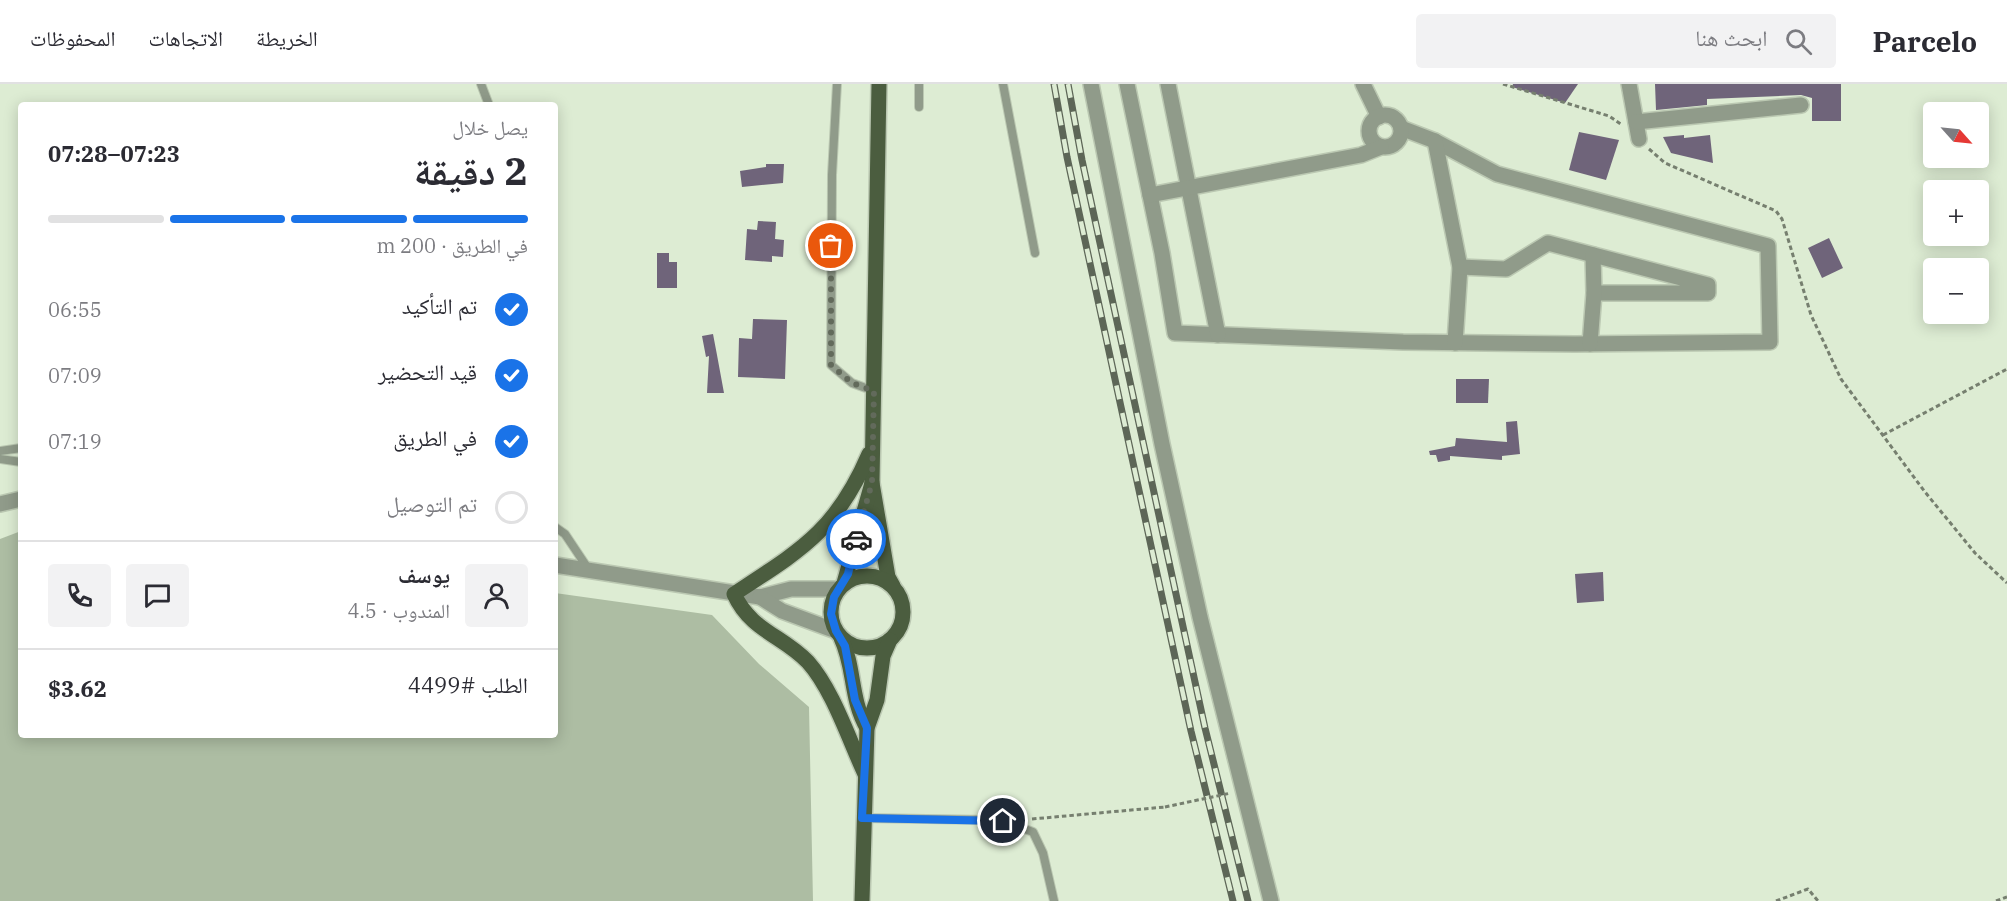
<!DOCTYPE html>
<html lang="ar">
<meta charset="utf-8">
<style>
body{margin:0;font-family:"IBM Plex Serif","Noto Naskh Arabic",serif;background:#f2f2f3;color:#2b2b33;direction:rtl;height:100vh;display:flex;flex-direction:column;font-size:22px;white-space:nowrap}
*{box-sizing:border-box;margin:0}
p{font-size:20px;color:#7c7c81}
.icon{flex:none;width:33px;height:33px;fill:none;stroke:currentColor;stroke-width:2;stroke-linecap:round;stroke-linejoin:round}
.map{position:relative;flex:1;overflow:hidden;direction:ltr}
.panel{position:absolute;left:18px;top:18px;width:540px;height:636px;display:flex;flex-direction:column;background:#fff;border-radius:6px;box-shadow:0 3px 15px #0003;direction:rtl}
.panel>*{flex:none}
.needle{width:39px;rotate:117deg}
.tools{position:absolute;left:1923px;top:18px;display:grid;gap:12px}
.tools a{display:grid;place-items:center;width:66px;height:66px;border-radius:6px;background:#fff;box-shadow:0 3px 15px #0003;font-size:30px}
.pin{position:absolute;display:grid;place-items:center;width:51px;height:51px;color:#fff;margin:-26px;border:3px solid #fff;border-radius:50%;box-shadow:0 2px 6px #0007}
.courier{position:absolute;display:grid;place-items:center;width:60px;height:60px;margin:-30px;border:4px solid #1a73e8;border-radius:50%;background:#fff;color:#222;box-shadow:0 2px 8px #0007}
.headline em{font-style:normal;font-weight:700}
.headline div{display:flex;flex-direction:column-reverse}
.headline{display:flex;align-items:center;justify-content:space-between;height:102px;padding:0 30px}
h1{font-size:39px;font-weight:700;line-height:45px}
.bar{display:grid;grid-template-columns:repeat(4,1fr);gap:9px 6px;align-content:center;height:72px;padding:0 30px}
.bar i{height:8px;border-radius:4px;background:#e1e1e2}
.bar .current{background:#1a73e8}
.bar p{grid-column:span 4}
.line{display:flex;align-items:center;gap:15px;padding:0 30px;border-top:2px solid #e1e1e2}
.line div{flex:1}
.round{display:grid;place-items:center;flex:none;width:63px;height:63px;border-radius:6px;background:#f2f2f3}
ol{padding:0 30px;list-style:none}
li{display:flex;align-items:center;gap:18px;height:66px}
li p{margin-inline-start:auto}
li .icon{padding:6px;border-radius:50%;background:#1a73e8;color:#fff;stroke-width:4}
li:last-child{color:#7c7c81}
li i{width:33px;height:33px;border:3px solid #e1e1e2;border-radius:50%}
header{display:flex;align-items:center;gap:36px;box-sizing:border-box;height:84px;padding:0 30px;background:#fff;border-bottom:2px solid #e1e1e2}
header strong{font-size:28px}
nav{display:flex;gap:33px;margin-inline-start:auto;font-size:21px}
.search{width:420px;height:54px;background:#f2f2f3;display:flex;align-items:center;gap:15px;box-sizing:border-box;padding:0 21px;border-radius:6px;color:#7c7c81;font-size:22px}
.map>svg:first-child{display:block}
.green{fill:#adbda3}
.building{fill:#6f647a}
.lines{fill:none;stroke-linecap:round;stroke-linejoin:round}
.lane-casing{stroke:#bbc8b2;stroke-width:10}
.street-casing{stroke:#bbc8b2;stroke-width:18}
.primary-casing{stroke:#bbc8b2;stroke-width:18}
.path{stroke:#767f6f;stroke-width:3;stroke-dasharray:4.5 3;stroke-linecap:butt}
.lane{stroke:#909b8a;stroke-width:8}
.street{stroke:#909b8a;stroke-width:15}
.primary{stroke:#4b5d3f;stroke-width:15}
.rail-casing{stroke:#5d6657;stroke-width:7}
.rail{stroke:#ddecd3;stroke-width:4.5;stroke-dasharray:14;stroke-linecap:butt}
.path-bridge{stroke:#767f6f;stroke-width:3;stroke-dasharray:4.5 3;stroke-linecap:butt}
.done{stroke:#626a5b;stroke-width:6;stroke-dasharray:0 10.8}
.route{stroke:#1a73e8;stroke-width:8}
</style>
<header>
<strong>Parcelo</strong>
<div class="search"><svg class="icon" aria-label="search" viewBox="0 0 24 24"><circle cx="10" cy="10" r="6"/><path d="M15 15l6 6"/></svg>ابحث هنا</div>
<nav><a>الخريطة</a><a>الاتجاهات</a><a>المحفوظات</a></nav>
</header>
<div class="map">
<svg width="2007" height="817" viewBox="0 0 2007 817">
<rect width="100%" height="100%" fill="#ddecd3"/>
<polygon class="green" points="21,447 21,651 555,651 555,509 712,531 759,580 809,623 813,817 0,817 0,455"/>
<g class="building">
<polygon points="1513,0 1578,0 1565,19 1512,3"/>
<polygon points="1655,0 1841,0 1841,37 1812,37 1812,14 1801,11 1707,15 1707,21 1656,26"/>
<polygon points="1579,48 1619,56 1606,96 1569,86"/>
<polygon points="1684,51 1684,54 1710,51 1713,79 1671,69 1663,53"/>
<polygon points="766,80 784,80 783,99 742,103 740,87 766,83"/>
<polygon points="758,137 776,138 775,155 784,156 783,173 772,172 772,178 745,176 747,145 757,146"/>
<polygon points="1829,154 1843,184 1822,194 1808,164"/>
<polygon points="657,169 669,169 669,178 677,178 677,204 657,204"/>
<polygon points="753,235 787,236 785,295 738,293 739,254 752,255"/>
<polygon points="713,250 717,271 724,309 707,309 709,272 706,273 702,252"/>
<polygon points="1456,295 1489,295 1488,319 1456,319"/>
<polygon points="1517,337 1520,370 1502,372 1502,376 1450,372 1450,376 1438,378 1436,371 1430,371 1429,367 1455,362 1456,354 1507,358 1506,338"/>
<polygon points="1603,488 1604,517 1577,519 1575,490"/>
</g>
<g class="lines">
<defs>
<g id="lane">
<polyline points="481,0 489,21"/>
<polyline points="837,0 832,91 831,281 852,299 874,307"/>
<polyline points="1003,0 1035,169"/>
<polyline points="919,23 919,0"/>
<polyline points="0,367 21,364"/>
<polyline points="0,375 21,378"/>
<polyline points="555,443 565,450 589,486"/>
<polyline points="864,734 989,736 1003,737 1033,748 1043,769 1054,817"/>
</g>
<g id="street">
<polyline points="1091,0 1162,360 1200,533 1271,817"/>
<polyline points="1127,0 1162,169 1175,249 1403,258 1575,260 1770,258 1768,162 1497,90 1435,57 1401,44"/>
<polyline points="1168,0 1218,251"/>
<polyline points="1363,0 1379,33"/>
<polyline points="1629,0 1639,55"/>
<circle cx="1385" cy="47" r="16"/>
<polyline points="1636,38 1801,21"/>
<polyline points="1435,57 1460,183 1455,259"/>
<polyline points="1150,111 1361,71 1381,63"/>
<polyline points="1460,183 1506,185 1548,159 1708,201 1708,209 1594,209"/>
<polyline points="1590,260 1594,209 1593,171"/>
<polyline points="0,420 21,415"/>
<polyline points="555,481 760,513 791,505 838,505"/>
<polyline points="760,513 782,527 836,547"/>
</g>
<g id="primary">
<polyline points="879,0 872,399 888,493 893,502"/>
<circle cx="867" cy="528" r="36"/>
<polyline points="844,499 872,399"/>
<path d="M841,554C855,583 850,615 867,644"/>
<path d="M865,690C849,656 833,606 808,578C782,551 751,547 734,510C801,466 836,447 869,370"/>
<polyline points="862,817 867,644 877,616 883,572 890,556"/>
</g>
</defs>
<use href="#lane" class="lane-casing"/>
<use href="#street" class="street-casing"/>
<use href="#primary" class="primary-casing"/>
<g class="path">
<polyline points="1503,0 1609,32 1622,41"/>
<polyline points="1649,65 1665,79 1776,127 1782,135 1811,231 1841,295 1925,408 1975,469 2007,499"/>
<polyline points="1883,351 2007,285"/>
<polyline points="1032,735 1165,723"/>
<polyline points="1776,817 1808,805 1818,817"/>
<polyline points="1996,817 2007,813"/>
</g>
<use href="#lane" class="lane"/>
<use href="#street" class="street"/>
<use href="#primary" class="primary"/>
<defs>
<g id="rail">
<polyline points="1054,0 1067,73 1191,647 1233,817"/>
<polyline points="1068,0 1082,76 1205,644 1248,817"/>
</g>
</defs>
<use href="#rail" class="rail-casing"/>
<use href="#rail" class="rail"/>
<polyline class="path-bridge" points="1165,723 1231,709"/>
</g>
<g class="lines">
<polyline class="done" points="831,162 831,281 852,299 874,307 872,399 856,455"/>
<polyline class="route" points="856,455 848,490 834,513 831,530 836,547 845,562 855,616 867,644 862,734 1003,737"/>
</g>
</svg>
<div class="tools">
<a><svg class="needle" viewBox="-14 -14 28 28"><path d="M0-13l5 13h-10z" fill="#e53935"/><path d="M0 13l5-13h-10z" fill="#7c7c81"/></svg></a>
<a>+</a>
<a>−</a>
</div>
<div class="pin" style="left:831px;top:162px;background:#ea580c"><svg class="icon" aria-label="bag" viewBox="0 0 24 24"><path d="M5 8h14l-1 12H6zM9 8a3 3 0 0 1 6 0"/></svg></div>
<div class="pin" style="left:1003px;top:737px;background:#1f2937"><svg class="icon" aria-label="home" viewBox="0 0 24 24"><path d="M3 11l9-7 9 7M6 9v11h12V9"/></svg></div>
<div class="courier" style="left:856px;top:455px"><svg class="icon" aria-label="car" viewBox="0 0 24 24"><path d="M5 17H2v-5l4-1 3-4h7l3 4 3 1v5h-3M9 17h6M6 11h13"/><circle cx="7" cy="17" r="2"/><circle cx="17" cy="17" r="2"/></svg></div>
<section class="panel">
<div class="headline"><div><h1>2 دقيقة</h1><p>يصل خلال</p></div><em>07:23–07:28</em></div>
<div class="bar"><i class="current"></i><i class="current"></i><i class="current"></i><i></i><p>في الطريق · 200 m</p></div>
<ol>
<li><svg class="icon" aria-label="check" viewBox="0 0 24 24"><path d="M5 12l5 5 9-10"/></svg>تم التأكيد<p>06:55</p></li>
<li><svg class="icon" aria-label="check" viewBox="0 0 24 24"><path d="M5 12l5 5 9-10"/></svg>قيد التحضير<p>07:09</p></li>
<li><svg class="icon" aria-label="check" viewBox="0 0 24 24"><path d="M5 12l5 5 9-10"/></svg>في الطريق<p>07:19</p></li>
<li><i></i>تم التوصيل</li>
</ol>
<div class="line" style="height:108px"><a class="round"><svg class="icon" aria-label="person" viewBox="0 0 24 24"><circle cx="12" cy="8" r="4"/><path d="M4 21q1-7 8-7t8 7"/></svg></a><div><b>يوسف</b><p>المندوب · 4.5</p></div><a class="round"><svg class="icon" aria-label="chat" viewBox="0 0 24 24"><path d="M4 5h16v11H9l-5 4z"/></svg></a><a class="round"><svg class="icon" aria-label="phone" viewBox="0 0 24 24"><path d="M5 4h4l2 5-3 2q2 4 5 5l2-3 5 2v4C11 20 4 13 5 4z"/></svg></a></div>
<div class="line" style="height:78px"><div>الطلب #4499</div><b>$3.62</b></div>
</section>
</div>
